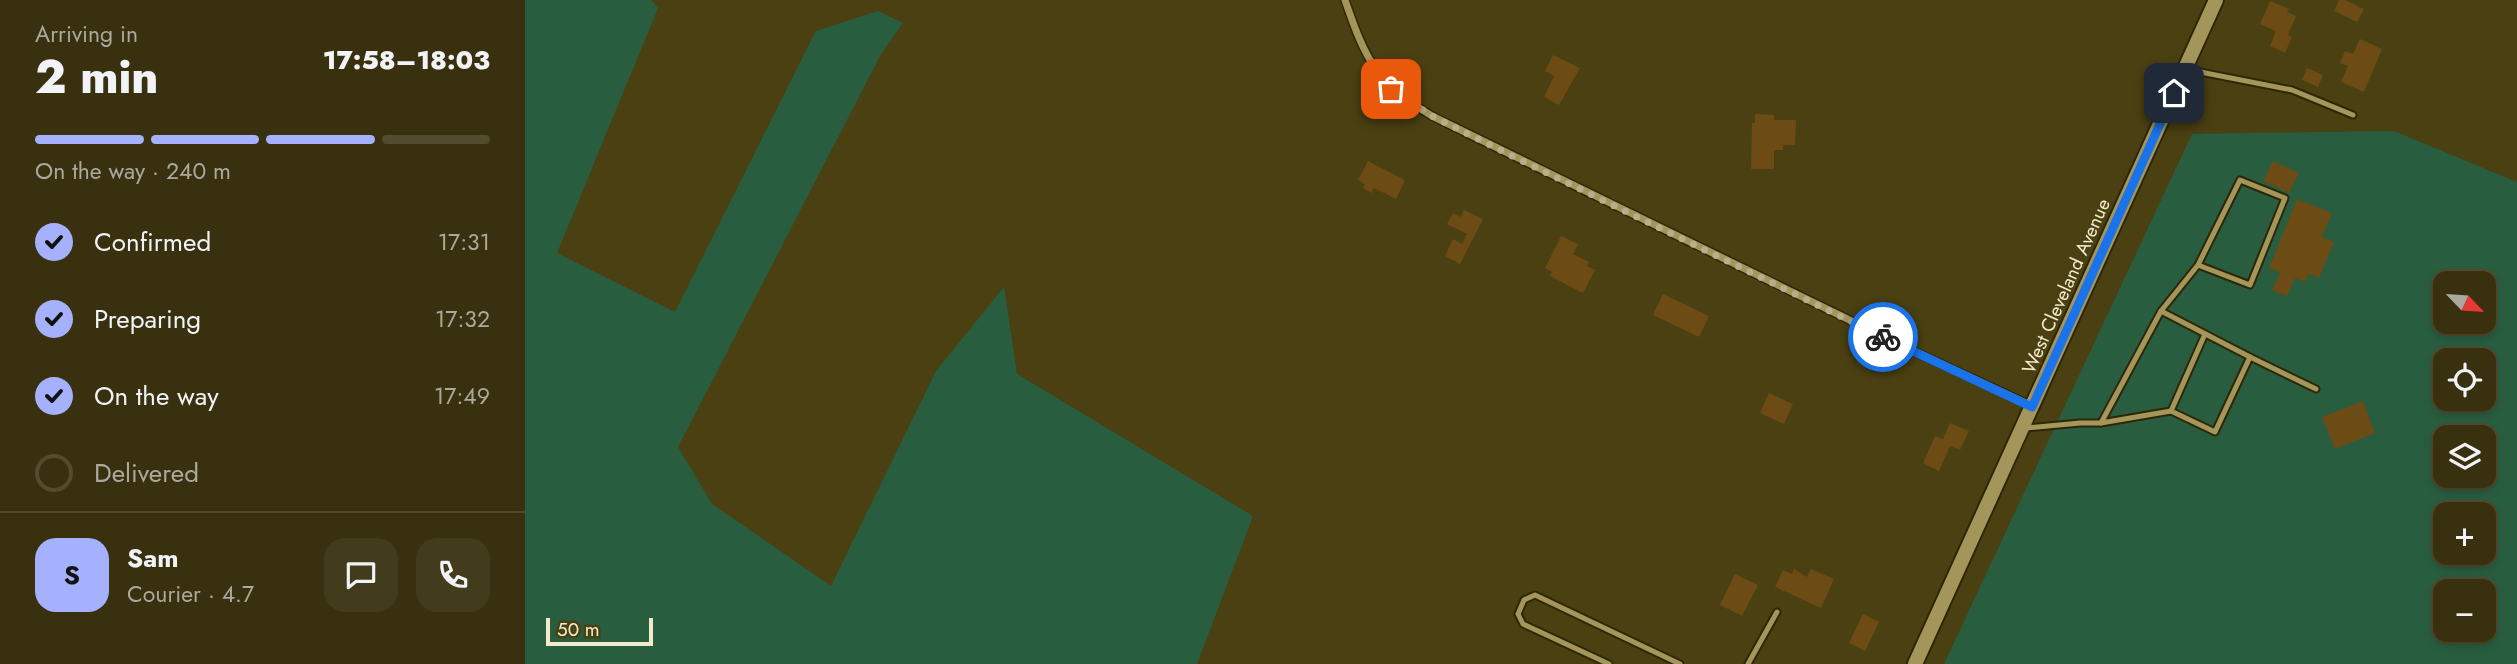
<!DOCTYPE html>
<meta charset="utf-8">
<style>
body{margin:0;font-family:Jost,sans-serif;background:#433c1c;color:#f1f3f6;height:100vh;display:flex;flex-direction:column;font-size:26px;white-space:nowrap}
*{box-sizing:border-box;margin:0}
p{font-size:23px;color:#aba99e}
.icon{flex:none;width:38px;height:38px;fill:none;stroke:currentColor;stroke-width:2;stroke-linecap:round;stroke-linejoin:round}
.map{position:relative;flex:1;overflow:hidden}
.drawer{display:flex;flex-direction:column;background:#38300e;width:525px}
.drawer>*{flex:none}
.needle{width:46px;rotate:115deg}
.fabs{position:absolute;left:1908px;top:271px;display:grid;gap:14px}
.fabs a{display:grid;place-items:center;width:63px;height:63px;border-radius:14px;background:#38300e;box-shadow:0 4px 10px #0003,0 0 0 2px #524b2e;font-size:35px}
.scale{position:absolute;left:21px;bottom:18px;width:107px;box-sizing:border-box;padding-left:7px;border:4px solid #f1eacc;border-top:0;font-size:19px;line-height:24px;white-space:nowrap;color:#f1eacc;-webkit-text-stroke:5px #4b4012;paint-order:stroke}
.pin{position:absolute;display:grid;place-items:center;width:60px;height:60px;color:#fff;margin:-30px;border-radius:14px;box-shadow:0 4px 10px #0006}
.courier{position:absolute;display:grid;place-items:center;width:70px;height:70px;margin:-35px;border:5px solid #1a73e8;border-radius:50%;background:#fff;color:#222;box-shadow:0 2px 9px #0007}
.summary em{font-style:normal;font-weight:800}
.summary div{display:flex;flex-direction:column-reverse}
.summary{display:flex;align-items:center;justify-content:space-between;height:119px;padding:0 35px}
h1{font-size:46px;font-weight:800;line-height:52px}
.bar{display:grid;grid-template-columns:repeat(4,1fr);gap:10px 7px;align-content:center;height:84px;padding:0 35px}
.bar i{height:9px;border-radius:5px;background:#524b2e}
.bar .current{background:#a5b1fc}
.bar p{grid-column:span 4}
.line{display:flex;align-items:center;gap:18px;padding:0 35px;border-top:2px solid #524b2e}
.line div{flex:1}
.round{display:grid;place-items:center;flex:none;width:74px;height:74px;border-radius:21px;background:#433c1c}
ol{padding:0 35px;list-style:none}
li{display:flex;align-items:center;gap:21px;height:77px}
li p{margin-inline-start:auto}
li .icon{padding:7px;border-radius:50%;background:#a5b1fc;color:#111;stroke-width:4}
li:last-child{color:#aba99e}
li i{width:38px;height:38px;border:4px solid #524b2e;border-radius:50%}
main{display:flex;flex:1;min-height:0}
.map>svg:first-child{display:block}
.green{fill:#295d40;fill-rule:evenodd}
.building{fill:#6c4b14}
.lines{fill:none;stroke-linecap:round;stroke-linejoin:round}
.service-casing{stroke:#2e2707;stroke-width:9}
.minor-casing{stroke:#2e2707;stroke-width:10}
.secondary-casing{stroke:#2e2707;stroke-width:18}
.service{stroke:#a4965a;stroke-width:5}
.minor{stroke:#a4965a;stroke-width:7}
.secondary{stroke:#a4965a;stroke-width:14}
.done{stroke:#b7ae8b;stroke-width:7;stroke-dasharray:0 12.6}
.route{stroke:#1a73e8;stroke-width:9}
.labels{text-anchor:middle;dominant-baseline:central;stroke-width:5;stroke-linejoin:round;paint-order:stroke}
.street-label{font-size:19px;fill:#f1eacc;stroke:#4b4012}
</style>
<main>
<section class="drawer">
<div class="summary"><div><h1>2 min</h1><p>Arriving in</p></div><em>17:58–18:03</em></div>
<div class="bar"><i class="current"></i><i class="current"></i><i class="current"></i><i></i><p>On the way · 240 m</p></div>
<ol>
<li><svg class="icon" aria-label="check" viewBox="0 0 24 24"><path d="M5 12l5 5 9-10"/></svg>Confirmed<p>17:31</p></li>
<li><svg class="icon" aria-label="check" viewBox="0 0 24 24"><path d="M5 12l5 5 9-10"/></svg>Preparing<p>17:32</p></li>
<li><svg class="icon" aria-label="check" viewBox="0 0 24 24"><path d="M5 12l5 5 9-10"/></svg>On the way<p>17:49</p></li>
<li><i></i>Delivered</li>
</ol>
<div class="line" style="height:126px"><b class="round" style="background:#a5b1fc;color:#111">S</b><div><b>Sam</b><p>Courier · 4.7</p></div><a class="round"><svg class="icon" aria-label="chat" viewBox="0 0 24 24"><path d="M4 5h16v11H9l-5 4z"/></svg></a><a class="round"><svg class="icon" aria-label="phone" viewBox="0 0 24 24"><path d="M5 4h4l2 5-3 2q2 4 5 5l2-3 5 2v4C11 20 4 13 5 4z"/></svg></a></div>
</section>
<div class="map">
<svg width="1992" height="664" viewBox="0 0 1992 664">
<rect width="100%" height="100%" fill="#4b4012"/>
<g class="green">
<polygon points="0,0 126,0 133,8 32,253 150,312 291,31 353,11 378,23 356,54 153,447 187,504 306,586 411,371 479,287 492,374 728,516 672,664 0,664"/>
<path d="M1869,131L1992,182V664H1419L1667,134ZM1920,284H1958V322H1920ZM1920,360H1958V399H1920ZM1920,438H1958V476H1920ZM1920,514H1958V553H1920ZM1920,592H1958V630H1920Z"/>
</g>
<g class="building">
<polygon points="1814,0 1820,0 1839,9 1832,22 1809,11"/>
<polygon points="1745,1 1764,9 1762,12 1771,16 1763,35 1767,37 1760,53 1745,46 1751,31 1735,24"/>
<polygon points="1835,39 1857,49 1839,92 1816,82 1823,66 1815,63 1820,51 1828,54"/>
<polygon points="1028,55 1055,68 1034,105 1019,97 1029,76 1020,71"/>
<polygon points="1782,68 1798,75 1793,87 1777,80"/>
<polygon points="1230,114 1249,115 1249,120 1271,120 1270,145 1258,145 1258,150 1249,150 1249,169 1226,169 1227,123 1230,123"/>
<polygon points="843,161 880,180 871,199 849,188 847,193 838,188 840,184 833,180"/>
<polygon points="1748,161 1774,173 1764,193 1738,181"/>
<polygon points="1772,199 1807,213 1797,237 1809,242 1794,278 1783,274 1780,282 1770,278 1762,296 1747,290 1755,272 1744,268"/>
<polygon points="939,210 958,219 935,264 920,256 928,239 937,244 942,234 922,224 928,213 936,217"/>
<polygon points="1036,236 1053,244 1048,254 1064,262 1062,266 1070,270 1058,293 1025,276 1027,272 1020,268"/>
<polygon points="1138,294 1184,316 1174,337 1128,315"/>
<polygon points="1244,393 1268,404 1259,424 1235,413"/>
<polygon points="1838,401 1850,433 1810,449 1797,417"/>
<polygon points="1425,423 1444,431 1435,450 1425,446 1414,471 1398,463 1410,436 1418,439"/>
<polygon points="1269,569 1282,577 1286,569 1309,579 1296,608 1250,587 1258,570 1267,574"/>
<polygon points="1210,574 1233,585 1217,616 1195,605"/>
<polygon points="1338,614 1354,622 1340,651 1324,643"/>
</g>
<g class="lines">
<defs>
<g id="service">
<polyline points="1660,69 1767,90 1828,115"/>
<polyline points="1636,311 1673,265 1715,180 1760,198 1725,285 1673,265"/>
<polyline points="1646,411 1680,334"/>
<polyline points="1576,423 1636,311 1725,357"/>
<polyline points="1501,428 1555,423 1576,423 1646,411 1690,432 1725,357 1791,389"/>
<polyline points="1084,664 998,624 993,614 999,600 1010,595 1155,664"/>
<polyline points="1223,664 1252,612"/>
</g>
<path id="minor" d="M820,0C841,61 851,82 907,116L1386,350L1507,406"/>
<polyline id="secondary" points="1390,664 1691,0"/>
</defs>
<use href="#service" class="service-casing"/>
<use href="#minor" class="minor-casing"/>
<use href="#secondary" class="secondary-casing"/>
<use href="#service" class="service"/>
<use href="#minor" class="minor"/>
<use href="#secondary" class="secondary"/>
</g>
<g class="lines">
<polyline class="done" points="866,89 907,116 973,149 1358,337"/>
<polyline class="route" points="1358,337 1507,407 1649,93"/>
</g>
<g class="labels">
<g class="street-label">
<text transform="translate(1541 286) rotate(-66)">West Cleveland Avenue</text>
</g>
</g>
</svg>
<div class="fabs">
<a><svg class="needle" viewBox="-14 -14 28 28"><path d="M0-13l5 13h-10z" fill="#e53935"/><path d="M0 13l5-13h-10z" fill="#aba99e"/></svg></a>
<a><svg class="icon" aria-label="locate" viewBox="0 0 24 24"><circle cx="12" cy="12" r="6"/><path d="M12 2v4M12 18v4M2 12h4M18 12h4"/></svg></a>
<a><svg class="icon" aria-label="layers" viewBox="0 0 24 24"><path d="M12 4l9 5-9 5-9-5zM3 14l9 5 9-5"/></svg></a>
<a>+</a>
<a>−</a>
</div>
<div class="scale">50 m</div>
<div class="pin" style="left:866px;top:89px;background:#ea580c"><svg class="icon" aria-label="bag" viewBox="0 0 24 24"><path d="M5 8h14l-1 12H6zM9 8a3 3 0 0 1 6 0"/></svg></div>
<div class="pin" style="left:1649px;top:93px;background:#1f2937"><svg class="icon" aria-label="home" viewBox="0 0 24 24"><path d="M3 11l9-7 9 7M6 9v11h12V9"/></svg></div>
<div class="courier" style="left:1358px;top:337px"><svg class="icon" aria-label="bike" viewBox="0 0 24 24"><circle cx="6" cy="16" r="4"/><circle cx="18" cy="16" r="4"/><path d="M6 16l4-8h5l3 8M10 8l3 8H6M13 5h3"/></svg></div>
</div>
</main>
